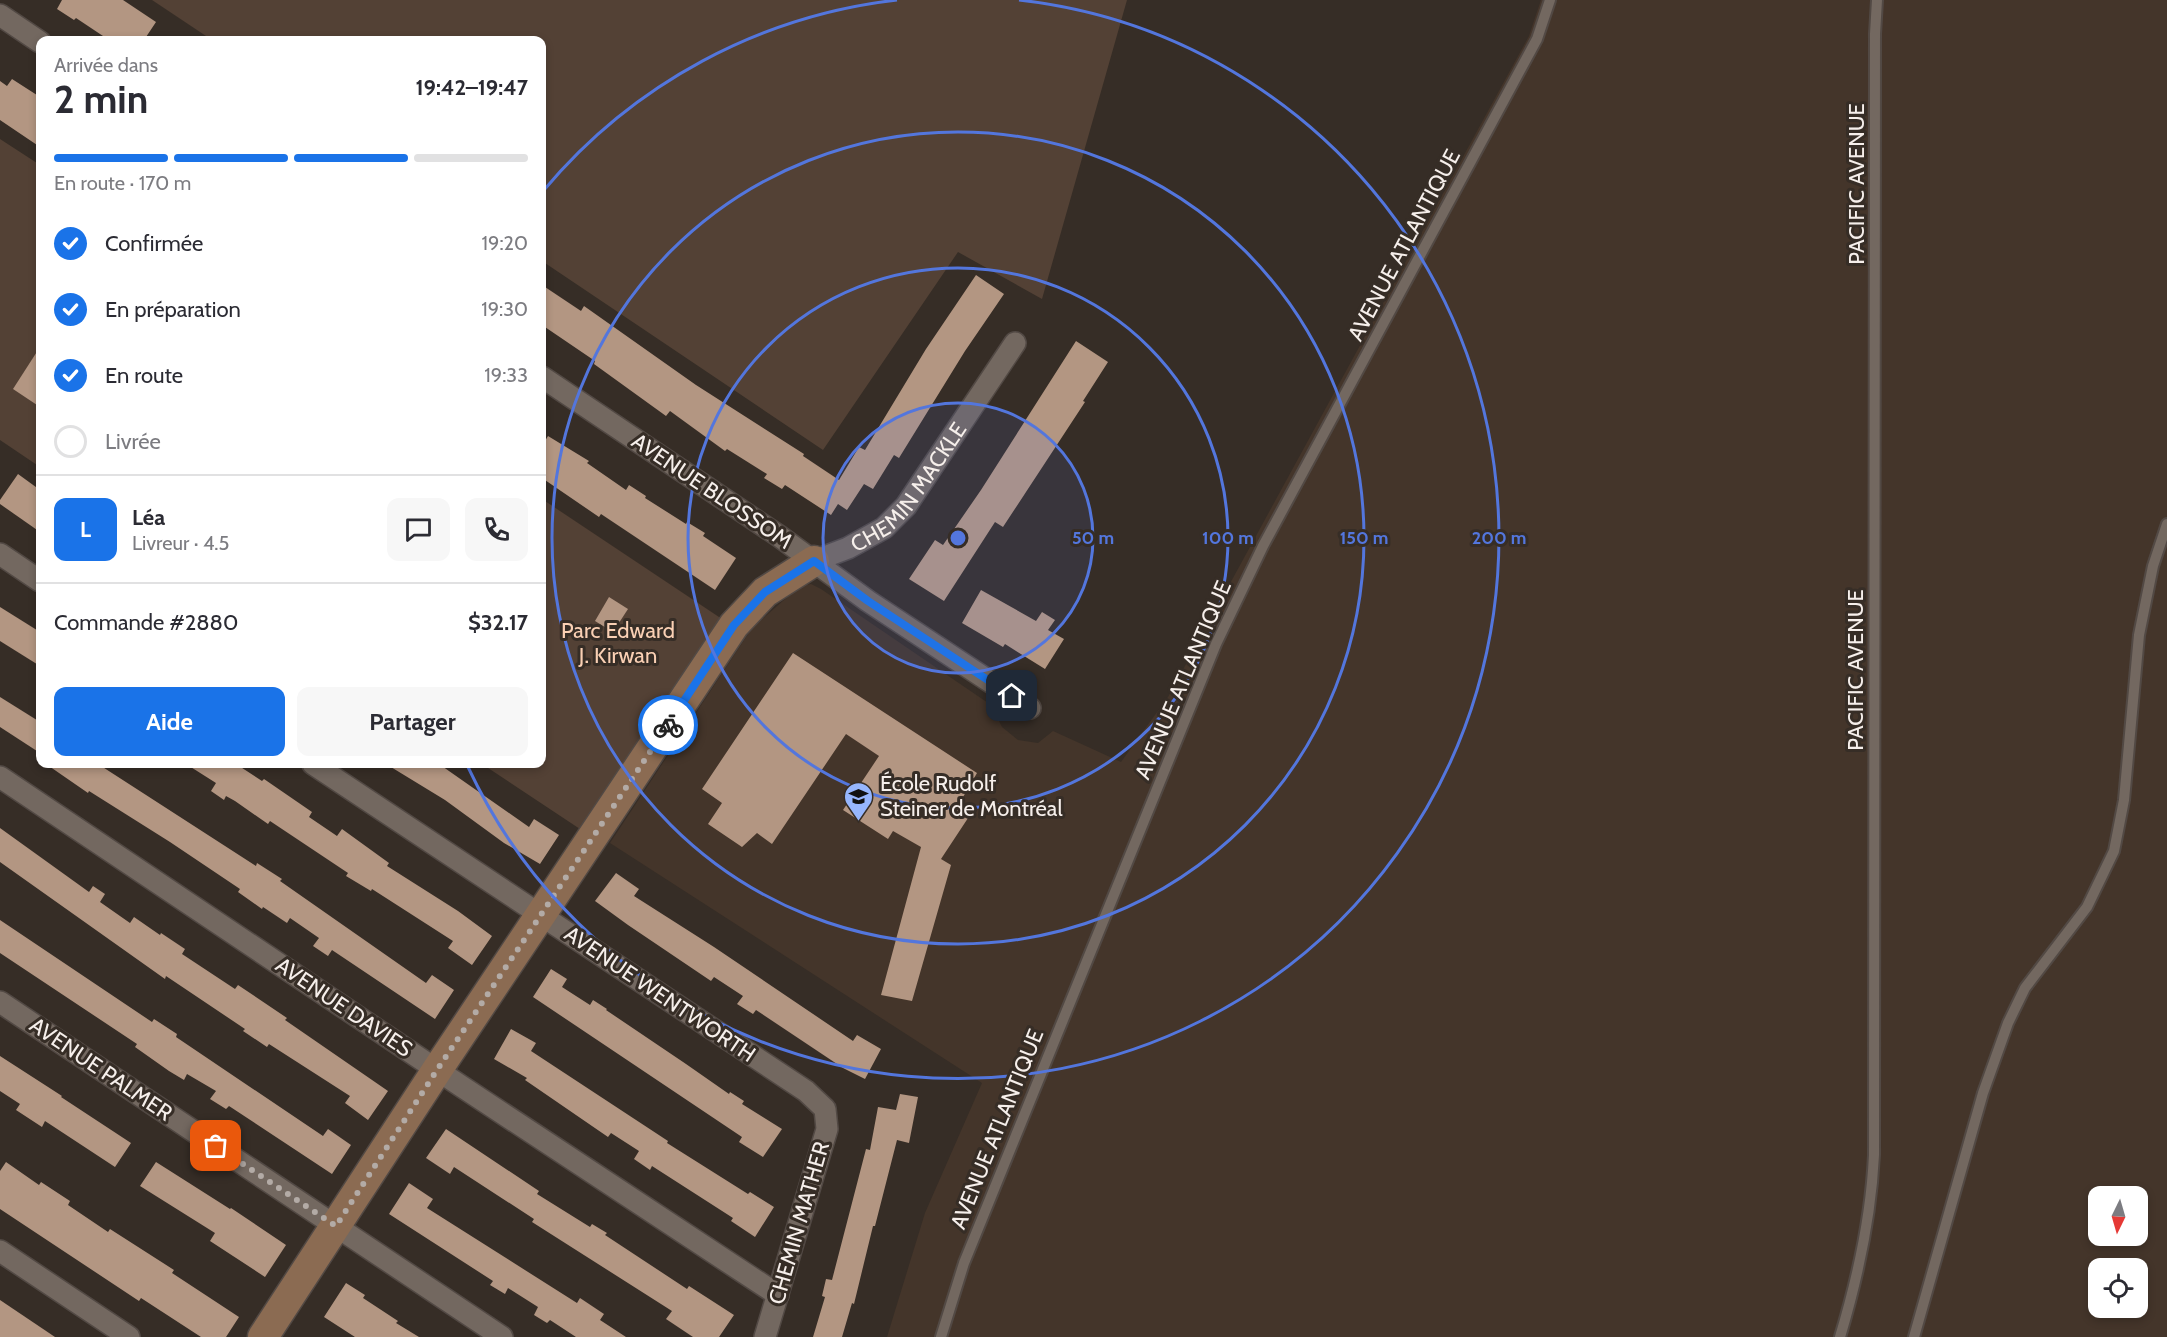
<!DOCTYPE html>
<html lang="fr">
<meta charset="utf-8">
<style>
body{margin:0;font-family:Cabin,sans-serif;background:#f7f7f7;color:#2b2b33;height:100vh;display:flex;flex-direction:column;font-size:22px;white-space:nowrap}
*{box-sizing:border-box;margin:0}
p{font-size:20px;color:#7c7c81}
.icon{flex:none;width:33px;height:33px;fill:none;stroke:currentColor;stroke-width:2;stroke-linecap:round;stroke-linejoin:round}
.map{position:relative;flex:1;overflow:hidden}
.side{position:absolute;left:36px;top:36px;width:510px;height:732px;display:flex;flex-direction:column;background:#fff;border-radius:12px;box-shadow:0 3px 9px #0003}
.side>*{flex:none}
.needle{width:39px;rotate:185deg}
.controls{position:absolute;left:2088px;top:1186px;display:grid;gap:12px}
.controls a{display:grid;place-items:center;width:60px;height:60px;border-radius:12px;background:#fff;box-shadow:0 3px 9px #0003;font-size:30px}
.pin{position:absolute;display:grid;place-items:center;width:51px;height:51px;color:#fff;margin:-26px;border-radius:12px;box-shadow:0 3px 9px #0006}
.courier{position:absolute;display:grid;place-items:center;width:60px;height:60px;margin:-30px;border:4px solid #1a73e8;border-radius:50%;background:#fff;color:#222;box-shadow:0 2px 8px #0007}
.summary em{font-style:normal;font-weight:700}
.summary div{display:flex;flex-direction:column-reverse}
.summary{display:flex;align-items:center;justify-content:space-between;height:102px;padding:0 18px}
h1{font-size:39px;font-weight:700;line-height:45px}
.bar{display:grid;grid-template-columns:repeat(4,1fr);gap:9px 6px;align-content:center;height:72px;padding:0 18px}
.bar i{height:8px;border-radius:4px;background:#e1e1e2}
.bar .selected{background:#1a73e8}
.bar p{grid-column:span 4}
.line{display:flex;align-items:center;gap:15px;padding:0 18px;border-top:2px solid #e1e1e2}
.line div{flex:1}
.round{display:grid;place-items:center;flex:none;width:63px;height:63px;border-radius:12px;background:#f7f7f7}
ol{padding:0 18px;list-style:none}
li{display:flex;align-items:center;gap:18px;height:66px}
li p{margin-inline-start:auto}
li .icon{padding:6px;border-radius:50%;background:#1a73e8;color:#fff;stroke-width:4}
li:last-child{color:#7c7c81}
li i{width:33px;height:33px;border:3px solid #e1e1e2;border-radius:50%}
.cta{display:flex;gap:12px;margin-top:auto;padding:12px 18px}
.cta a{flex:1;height:69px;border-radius:12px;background:#1a73e8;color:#fff;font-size:24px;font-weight:700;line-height:69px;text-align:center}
.cta a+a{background:#f7f7f7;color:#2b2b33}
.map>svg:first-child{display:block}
.built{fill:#44352a;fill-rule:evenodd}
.green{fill:#534135}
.building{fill:#b39682}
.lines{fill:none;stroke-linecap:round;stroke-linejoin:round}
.lane-casing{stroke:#524944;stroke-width:14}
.street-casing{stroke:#524944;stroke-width:24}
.secondary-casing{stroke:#524944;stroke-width:33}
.lane{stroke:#736860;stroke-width:10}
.street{stroke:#736860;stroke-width:21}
.secondary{stroke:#8b6b52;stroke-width:30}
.done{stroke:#b3aba6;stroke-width:6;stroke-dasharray:0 10.8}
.route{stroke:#1a73e8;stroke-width:8}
.ring{fill:none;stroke:#5376dd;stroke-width:3}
.labels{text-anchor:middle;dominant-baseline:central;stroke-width:6;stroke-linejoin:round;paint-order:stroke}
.street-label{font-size:22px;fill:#f6efeb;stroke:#362d26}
.park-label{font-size:22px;fill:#fad0b4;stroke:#362d26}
.poi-label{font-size:22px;fill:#f6efeb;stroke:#362d26;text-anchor:start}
.centre{fill:#5376dd;stroke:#362d26;stroke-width:3}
.ring-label{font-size:18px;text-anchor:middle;font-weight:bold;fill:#5376dd;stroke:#362d26;stroke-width:6;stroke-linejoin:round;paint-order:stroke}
</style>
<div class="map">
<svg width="2167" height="1337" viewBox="0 0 2167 1337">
<rect width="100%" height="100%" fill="#362d26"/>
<path class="built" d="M1541,0H2167V1337H887L925,1213L982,1083L610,843L752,628L800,586L811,584L821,589L991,705L1002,727L1018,740L1038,743L1053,731L1121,762L1168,697L1529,36ZM2098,1197H2138V1236H2098ZM2098,1269H2138V1308H2098Z"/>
<g class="green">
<polygon points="152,0 1127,0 1042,299 958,252 823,450 542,261 542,40 212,40"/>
<polygon points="0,139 40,165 40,467 0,440"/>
<polygon points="542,499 725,621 586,833 482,764 542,764"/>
</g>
<g class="building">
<polygon points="62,0 123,0 156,22 144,40 109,40 76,18 74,20 57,9"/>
<polygon points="12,79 40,97 40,147 0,120 0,81 7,86"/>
<polygon points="976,275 1004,294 965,351 899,458 894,455 873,489 864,484 847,510 838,504 831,515 785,485 782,489 764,478 767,474 727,449 725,451 670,411 666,416 594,364 595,361 542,325 542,285 581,311 584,306 696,385 804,454 803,456 839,480 859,447 865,450 926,349"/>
<polygon points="1076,341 1108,362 1083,401 1085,402 1003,527 995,522 944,601 909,579 935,540 943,545 981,490"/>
<polygon points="40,347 40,407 13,389"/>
<polygon points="548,436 589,461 587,463 626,490 629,485 646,496 645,498 686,524 687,522 705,533 703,536 736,558 715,590 601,514 599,517 542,478 542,446"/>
<polygon points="18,474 40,490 40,532 0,504 0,500"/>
<polygon points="981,590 1036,621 1042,612 1055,620 1048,630 1064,639 1045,669 1005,644 1003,647 962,623"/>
<polygon points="609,597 628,609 613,632 595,621"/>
<polygon points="0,607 40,632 40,666 0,641"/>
<polygon points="793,653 977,773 959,804 972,812 941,859 951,865 912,1001 881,995 921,847 893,831 888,839 843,810 879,756 846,734 772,844 757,833 742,847 708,824 722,803 702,789"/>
<polygon points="0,697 40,722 40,753 0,727"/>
<polygon points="46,764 98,764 256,866 257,863 282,879 280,881 426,983 432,975 454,990 435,1019 332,950 328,956 313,946 319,938 290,918 287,923 263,907 262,909 238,892 240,889 170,842 89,791 88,793"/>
<polygon points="186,764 236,764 262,781 264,779 312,812 309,817 337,836 342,829 389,863 387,866 458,911 492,936 472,965 448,948 453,941 372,889 371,891 346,876 348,873 270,821 268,824 235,801 226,796 224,800 211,791 216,783"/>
<polygon points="386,764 439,764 529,827 534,819 559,835 540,864 504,843 445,800"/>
<polygon points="0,828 89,892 93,886 105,894 100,902 130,923 134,917 160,935 161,933 185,949 182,954 235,989 238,985 287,1018 285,1020 388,1091 368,1120 345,1103 350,1096 269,1044 267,1047 243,1031 245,1029 166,976 165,979 0,862"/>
<polygon points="616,873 639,889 634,896 714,947 853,1041 857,1035 881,1049 865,1079 843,1068 756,1010 753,1014 737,1004 743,996 714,977 711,981 628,925 595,901"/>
<polygon points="0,920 152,1022 154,1019 177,1034 176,1037 323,1136 328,1129 351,1145 332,1174 229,1106 226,1109 210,1099 216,1091 187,1074 184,1080 169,1071 135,1047 137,1044 0,953"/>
<polygon points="551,969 567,979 562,987 590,1005 593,1000 607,1009 606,1010 686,1064 729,1094 730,1092 744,1101 742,1104 782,1129 763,1157 739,1142 742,1137 533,997"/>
<polygon points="511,1029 536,1043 531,1051 668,1141 667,1143 748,1194 750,1192 774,1207 755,1237 731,1221 733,1218 652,1166 650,1170 634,1159 639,1151 611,1133 608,1137 525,1080 527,1078 494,1059"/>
<polygon points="0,1056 62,1096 61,1097 131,1143 115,1167 45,1121 42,1127 16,1110 20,1104 0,1091"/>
<polygon points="900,1094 918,1097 909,1143 897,1140 875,1226 873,1226 854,1304 852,1303 842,1337 813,1337 825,1297 822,1296 826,1279 832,1280 866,1149 870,1150 878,1107 896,1110"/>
<polygon points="446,1129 539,1191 537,1194 590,1227 592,1224 607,1233 605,1235 687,1289 689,1286 734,1315 719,1337 693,1337 666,1319 672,1311 532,1222 534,1219 454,1167 450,1174 426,1158"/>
<polygon points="6,1162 39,1185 41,1182 70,1201 68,1205 108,1232 110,1229 174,1270 172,1273 239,1317 226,1337 201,1337 141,1298 139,1301 0,1209 0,1171"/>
<polygon points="156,1162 230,1209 231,1208 286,1245 265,1277 210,1241 215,1233 140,1186"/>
<polygon points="409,1183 433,1199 427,1208 577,1303 580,1298 604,1314 600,1320 626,1337 576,1337 550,1320 547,1323 534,1315 538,1307 508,1288 505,1294 490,1285 493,1281 389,1214"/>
<polygon points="346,1283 365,1295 363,1298 398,1321 396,1323 419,1337 355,1337 324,1317"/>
<polygon points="0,1300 55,1337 0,1337"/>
</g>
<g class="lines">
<defs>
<g id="lane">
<polyline points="941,1337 964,1263 1216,644 1263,546 1537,39 1550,0"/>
<path d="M1840,1337C1858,1277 1871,1218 1874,1155L1875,34L1877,0"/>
<polyline points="1914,1337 1983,1093 2008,1023 2025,988 2087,907 2114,851 2124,800 2139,635 2153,566 2167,524"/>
</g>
<g id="street">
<polyline points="0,15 40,42"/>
<polyline points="542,377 779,536 868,601 1030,708"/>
<polyline points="0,554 40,581"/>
<path id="s1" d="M814,561L848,548L884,528L906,506L1015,343"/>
<polyline points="313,764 806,1091 825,1109 827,1129 765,1337"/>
<polyline points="0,777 461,1086 778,1295"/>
<polyline points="0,1002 502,1337"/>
<polyline points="0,1251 129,1337"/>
</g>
<polyline id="secondary" points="263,1337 437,1070 734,625 765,592 814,561"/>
</defs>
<use href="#lane" class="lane-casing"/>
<use href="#street" class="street-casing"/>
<use href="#secondary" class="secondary-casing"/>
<use href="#lane" class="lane"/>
<use href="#street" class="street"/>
<use href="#secondary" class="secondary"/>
</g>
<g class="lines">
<polyline class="done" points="216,1146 336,1226 437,1070 668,725"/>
<polyline class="route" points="668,725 734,625 765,592 814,561 868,601 1012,696"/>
</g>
<circle cx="958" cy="538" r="135" fill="#5376dd" fill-opacity=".12"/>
<g class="ring">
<circle cx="958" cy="538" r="135"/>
<circle cx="958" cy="538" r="270"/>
<circle cx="958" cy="538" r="406"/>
<path d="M544 190A541 541 0 0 1 897 0M1019 0A541 541 0 1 1 468 767"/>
</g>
<defs>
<symbol id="school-pin" viewBox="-11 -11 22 30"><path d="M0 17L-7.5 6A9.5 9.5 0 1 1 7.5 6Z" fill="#96b6fd" stroke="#362d26"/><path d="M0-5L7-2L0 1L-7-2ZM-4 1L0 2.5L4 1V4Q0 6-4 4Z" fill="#111"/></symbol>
</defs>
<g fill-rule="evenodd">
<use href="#school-pin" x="842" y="780" width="33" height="45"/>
</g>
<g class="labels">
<g class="street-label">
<text transform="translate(1856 184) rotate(-90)">PACIFIC AVENUE</text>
<text transform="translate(1404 245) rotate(-62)">AVENUE ATLANTIQUE</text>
<text stroke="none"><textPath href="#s1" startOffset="124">CHEMIN MACKLE</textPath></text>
<text transform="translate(712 491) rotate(34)">AVENUE BLOSSOM</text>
<text transform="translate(1855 670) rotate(-90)">PACIFIC AVENUE</text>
<text transform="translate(1183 680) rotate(-67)">AVENUE ATLANTIQUE</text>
<text transform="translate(660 994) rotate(34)">AVENUE WENTWORTH</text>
<text transform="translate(344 1007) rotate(34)">AVENUE DAVIES</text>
<text transform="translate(101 1069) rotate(34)">AVENUE PALMER</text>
<text transform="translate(997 1129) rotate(-68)">AVENUE ATLANTIQUE</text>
<text transform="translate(799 1223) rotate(-74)">CHEMIN MATHER</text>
</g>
<g class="park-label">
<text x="618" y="630">Parc Edward<tspan x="618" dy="25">J. Kirwan</tspan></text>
</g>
<g class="poi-label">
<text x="880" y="783">École Rudolf<tspan x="880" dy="25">Steiner de Montréal</tspan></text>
</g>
</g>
<circle cx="958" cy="538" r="9" class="centre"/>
<g class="ring-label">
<text x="1093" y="544">50 m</text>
<text x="1228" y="544">100 m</text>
<text x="1364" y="544">150 m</text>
<text x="1499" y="544">200 m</text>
</g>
</svg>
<div class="controls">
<a><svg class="needle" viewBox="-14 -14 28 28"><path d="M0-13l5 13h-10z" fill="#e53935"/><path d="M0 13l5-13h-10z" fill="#7c7c81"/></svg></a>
<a><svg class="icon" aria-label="locate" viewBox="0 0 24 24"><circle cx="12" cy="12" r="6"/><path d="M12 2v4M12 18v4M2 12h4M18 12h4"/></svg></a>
</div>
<div class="pin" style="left:216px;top:1146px;background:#ea580c"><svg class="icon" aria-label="bag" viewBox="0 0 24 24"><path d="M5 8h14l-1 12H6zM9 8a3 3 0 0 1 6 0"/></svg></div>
<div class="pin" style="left:1012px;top:696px;background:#1f2937"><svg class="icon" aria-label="home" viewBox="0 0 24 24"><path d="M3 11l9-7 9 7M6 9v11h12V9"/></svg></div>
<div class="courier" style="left:668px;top:725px"><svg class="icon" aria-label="bike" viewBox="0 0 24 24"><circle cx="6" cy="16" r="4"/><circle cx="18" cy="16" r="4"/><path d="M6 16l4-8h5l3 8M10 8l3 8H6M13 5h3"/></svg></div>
<section class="side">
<div class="summary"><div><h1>2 min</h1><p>Arrivée dans</p></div><em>19:42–19:47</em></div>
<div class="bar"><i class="selected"></i><i class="selected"></i><i class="selected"></i><i></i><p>En route · 170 m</p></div>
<ol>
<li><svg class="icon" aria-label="check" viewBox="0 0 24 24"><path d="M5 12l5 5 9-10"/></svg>Confirmée<p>19:20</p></li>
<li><svg class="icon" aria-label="check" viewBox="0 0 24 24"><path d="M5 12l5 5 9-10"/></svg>En préparation<p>19:30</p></li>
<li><svg class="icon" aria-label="check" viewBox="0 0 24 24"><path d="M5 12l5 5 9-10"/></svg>En route<p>19:33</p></li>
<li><i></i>Livrée</li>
</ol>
<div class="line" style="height:108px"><b class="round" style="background:#1a73e8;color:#fff">L</b><div><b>Léa</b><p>Livreur · 4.5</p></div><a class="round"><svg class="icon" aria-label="chat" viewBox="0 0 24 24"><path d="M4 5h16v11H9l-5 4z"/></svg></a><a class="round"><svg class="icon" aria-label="phone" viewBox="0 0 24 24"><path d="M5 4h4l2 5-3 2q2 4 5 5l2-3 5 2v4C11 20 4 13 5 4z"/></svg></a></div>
<div class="line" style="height:78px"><div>Commande #2880</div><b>$32.17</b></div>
<div class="cta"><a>Aide</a><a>Partager</a></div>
</section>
</div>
